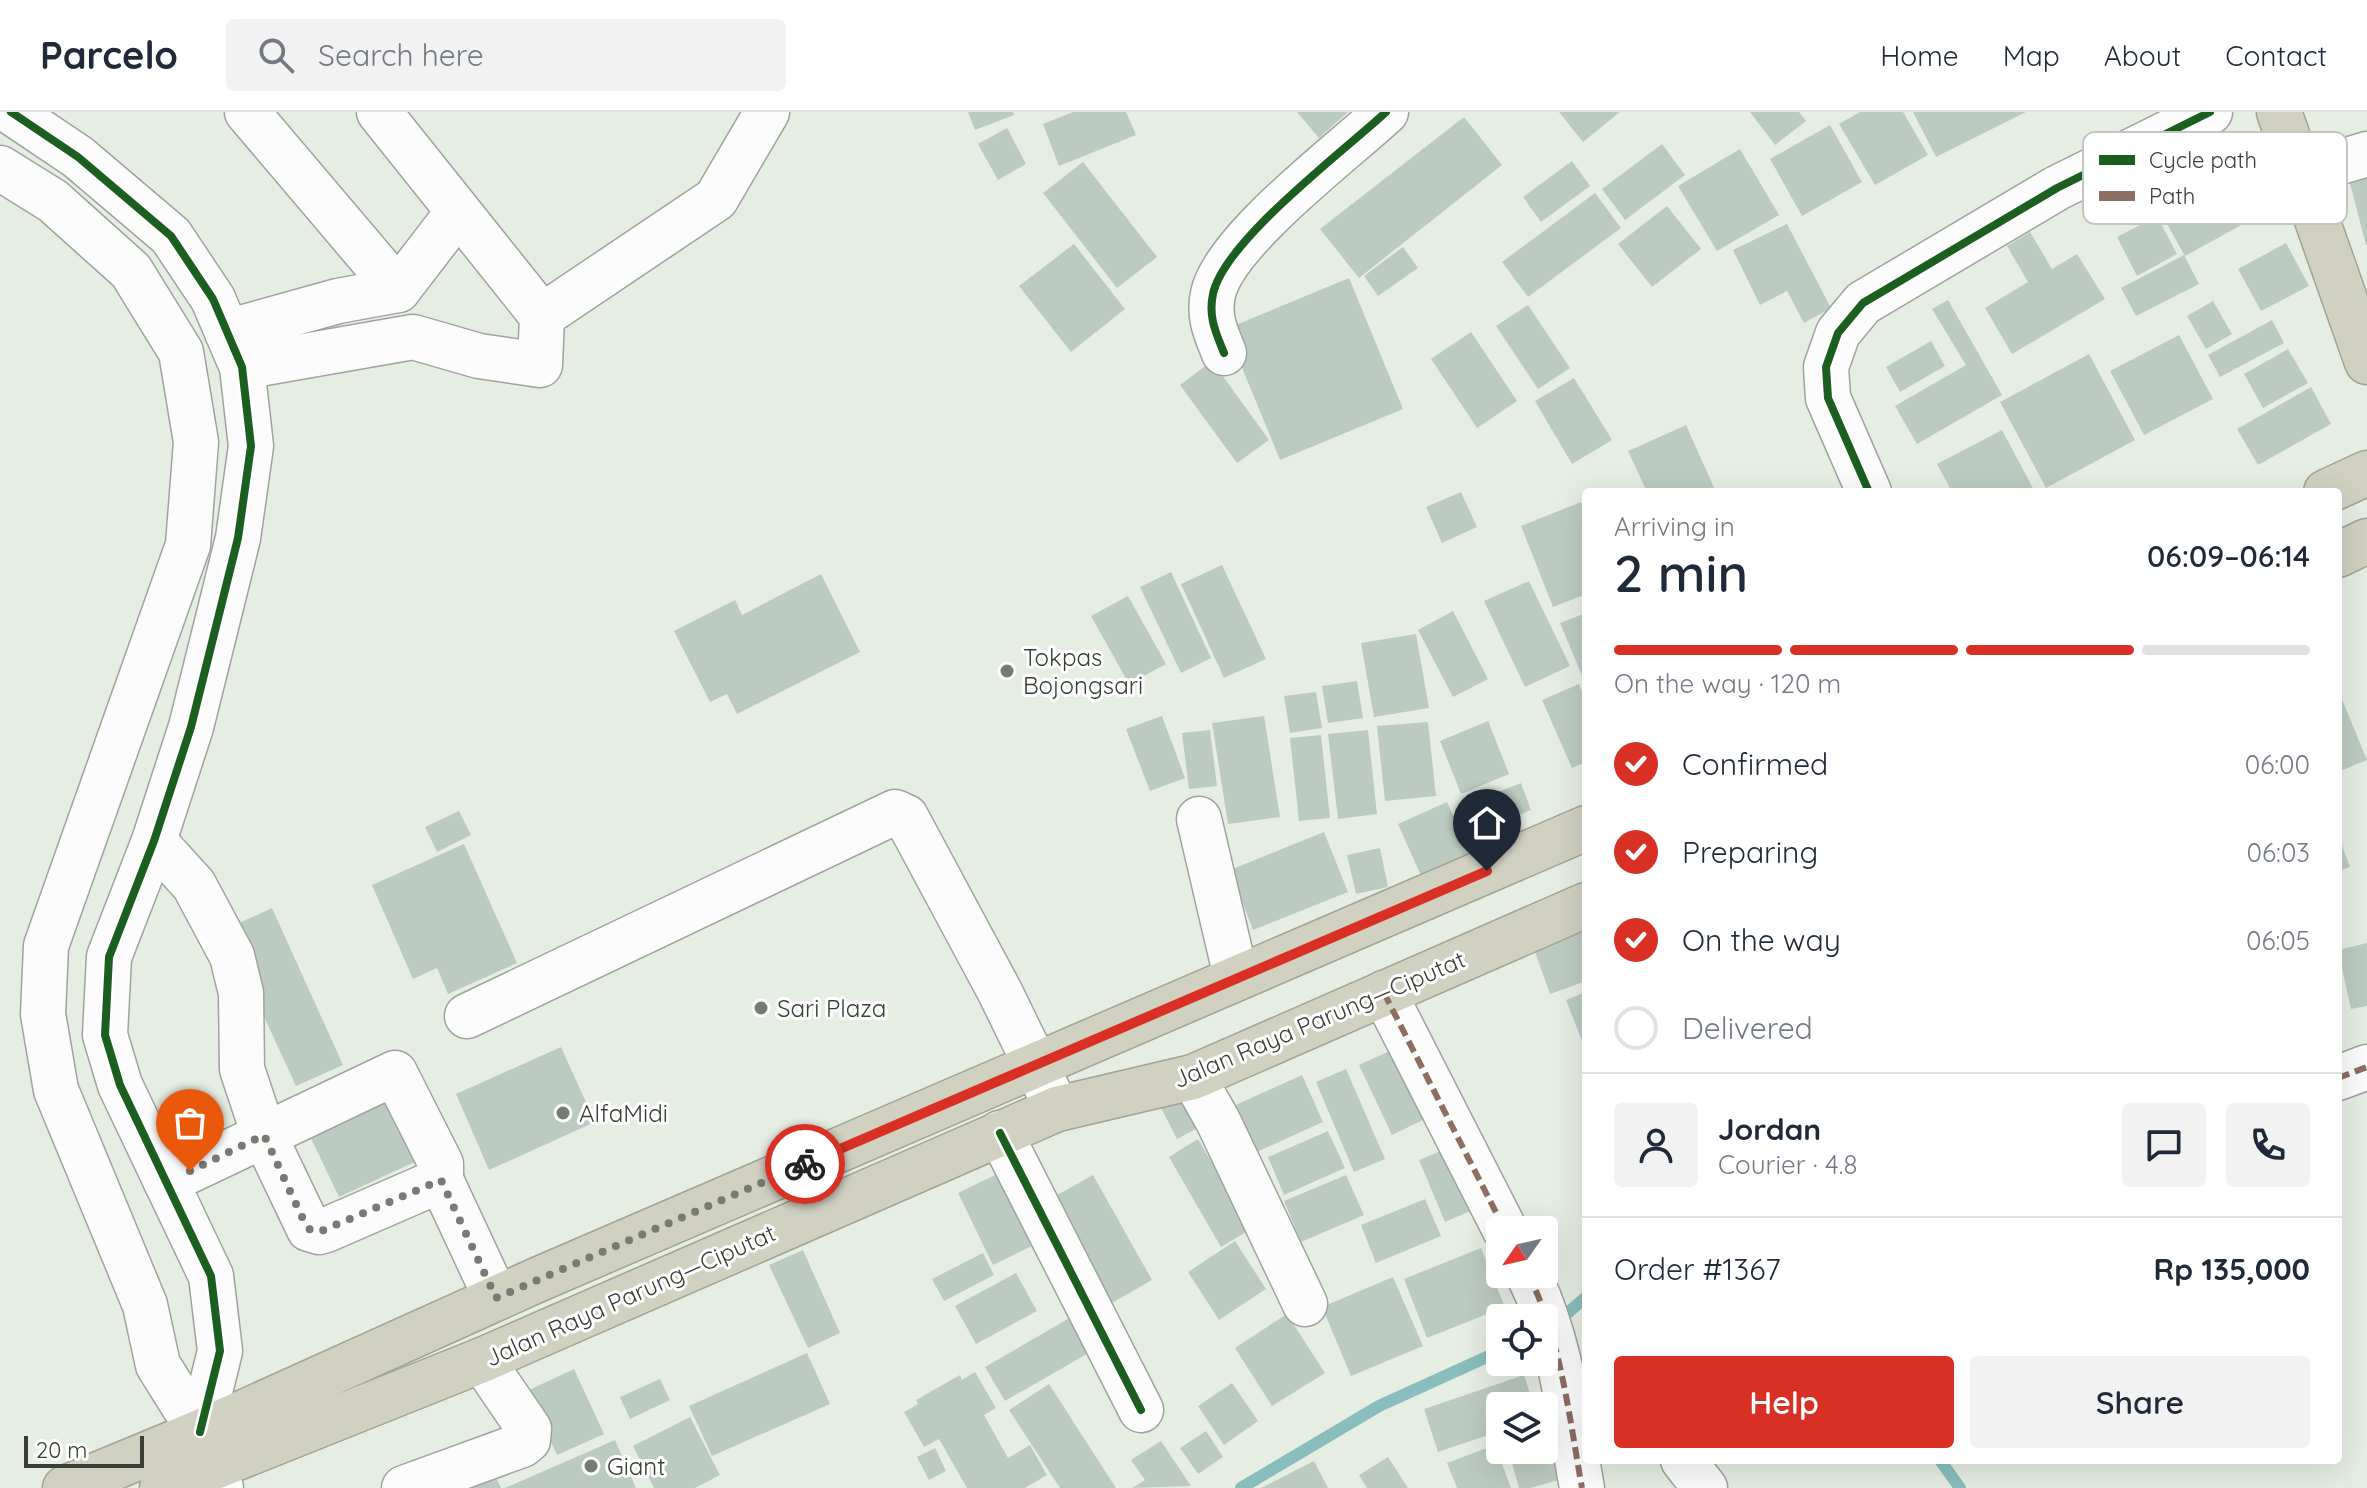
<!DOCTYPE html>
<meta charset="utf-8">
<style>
body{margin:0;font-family:Quicksand,sans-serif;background:#f2f2f3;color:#1f2937;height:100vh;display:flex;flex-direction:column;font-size:30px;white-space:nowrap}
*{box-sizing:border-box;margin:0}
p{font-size:26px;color:#747a83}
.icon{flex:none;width:44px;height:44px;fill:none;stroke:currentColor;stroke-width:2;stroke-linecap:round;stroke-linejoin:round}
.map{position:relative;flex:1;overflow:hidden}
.drawer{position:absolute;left:1582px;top:376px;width:760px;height:976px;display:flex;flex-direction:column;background:#fff;border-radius:8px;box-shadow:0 8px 32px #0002}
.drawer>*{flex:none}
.needle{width:52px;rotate:236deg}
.fabs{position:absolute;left:1486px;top:1104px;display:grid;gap:16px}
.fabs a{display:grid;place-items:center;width:72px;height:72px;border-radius:8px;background:#fff;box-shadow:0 8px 32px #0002;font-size:40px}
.scale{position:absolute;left:24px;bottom:20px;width:120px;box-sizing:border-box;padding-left:8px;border:4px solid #393e37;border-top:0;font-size:22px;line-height:28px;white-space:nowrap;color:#393e37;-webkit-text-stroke:6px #fff;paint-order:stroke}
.pin{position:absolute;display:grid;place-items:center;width:68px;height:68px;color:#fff;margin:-82px -34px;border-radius:50% 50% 50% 0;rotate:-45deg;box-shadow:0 0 8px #0007}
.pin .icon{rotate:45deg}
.courier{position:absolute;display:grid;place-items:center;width:80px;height:80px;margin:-40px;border:6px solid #d93025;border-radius:50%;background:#fff;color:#222;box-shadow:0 2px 10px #0007}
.headline em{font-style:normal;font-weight:600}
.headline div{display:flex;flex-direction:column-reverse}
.headline{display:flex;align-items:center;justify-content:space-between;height:136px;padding:0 32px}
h1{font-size:52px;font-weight:600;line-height:60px}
.bar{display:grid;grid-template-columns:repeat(4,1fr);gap:12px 8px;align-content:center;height:96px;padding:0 32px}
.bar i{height:10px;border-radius:6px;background:#e0e1e3}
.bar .current{background:#d93025}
.bar p{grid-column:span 4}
.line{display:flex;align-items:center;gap:20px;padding:0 32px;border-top:2px solid #e0e1e3}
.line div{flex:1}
.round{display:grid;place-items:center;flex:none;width:84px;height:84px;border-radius:8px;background:#f2f2f3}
ol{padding:0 32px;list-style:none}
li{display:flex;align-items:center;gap:24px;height:88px}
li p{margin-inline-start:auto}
li .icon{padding:8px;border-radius:50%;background:#d93025;color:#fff;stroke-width:4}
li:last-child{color:#747a83}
li i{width:44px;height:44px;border:4px solid #e0e1e3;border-radius:50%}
.cta{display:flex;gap:16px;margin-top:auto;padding:16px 32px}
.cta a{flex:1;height:92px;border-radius:8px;background:#d93025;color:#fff;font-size:32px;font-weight:600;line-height:92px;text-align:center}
.cta a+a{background:#f2f2f3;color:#1f2937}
header{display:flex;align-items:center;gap:48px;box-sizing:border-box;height:112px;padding:0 40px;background:#fff;border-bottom:2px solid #e0e1e3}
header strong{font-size:38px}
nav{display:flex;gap:44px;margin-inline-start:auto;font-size:28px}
.search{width:560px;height:72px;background:#f2f2f3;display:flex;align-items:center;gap:20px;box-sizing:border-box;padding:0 28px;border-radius:8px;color:#747a83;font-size:30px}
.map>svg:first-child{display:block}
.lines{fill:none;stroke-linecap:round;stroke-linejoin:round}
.stream{stroke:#8abebe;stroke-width:12}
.building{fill:#bccbc2}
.minor-casing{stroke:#9ea49d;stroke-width:47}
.highway-casing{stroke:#a1a490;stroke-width:47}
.minor{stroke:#fbfcfb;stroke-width:44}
.highway{stroke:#d1d1c2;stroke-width:44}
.quiet{stroke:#8d6e63;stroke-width:6;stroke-dasharray:12 6;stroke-linecap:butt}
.cycleway-casing{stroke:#fff;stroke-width:13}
.cycleway{stroke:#1b5e20;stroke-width:8}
.done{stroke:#767c74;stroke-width:8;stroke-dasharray:0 14.4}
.route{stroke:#d93025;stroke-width:10}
.poi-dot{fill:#767c74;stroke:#fff;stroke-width:3}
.labels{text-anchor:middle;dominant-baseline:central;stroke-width:6;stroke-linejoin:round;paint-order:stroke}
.poi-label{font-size:24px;fill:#393e37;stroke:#fff;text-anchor:start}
.street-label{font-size:24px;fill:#393e37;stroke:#fff}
.key{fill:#fff;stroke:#c4c5c3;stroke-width:2}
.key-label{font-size:22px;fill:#393e37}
</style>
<header>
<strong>Parcelo</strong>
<div class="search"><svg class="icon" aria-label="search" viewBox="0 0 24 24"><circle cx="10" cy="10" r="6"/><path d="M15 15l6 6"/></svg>Search here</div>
<nav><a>Home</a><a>Map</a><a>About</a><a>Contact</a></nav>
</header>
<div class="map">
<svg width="2367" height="1376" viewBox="0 0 2367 1376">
<rect width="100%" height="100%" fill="#e6eee4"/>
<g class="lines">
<g class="stream">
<polyline points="1556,1211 1586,1185"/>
<polyline points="1940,1348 1960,1376"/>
<polyline points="1241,1376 1379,1294 1500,1239"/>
</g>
</g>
<g class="building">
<polygon points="968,0 1013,0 1014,3 975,18"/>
<polygon points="1073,0 1126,0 1136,23 1059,54 1043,12"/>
<polygon points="1297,0 1348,0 1319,26"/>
<polygon points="1559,0 1620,0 1583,30"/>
<polygon points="1750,0 1799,0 1806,9 1775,33"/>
<polygon points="1860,0 1903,0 1928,43 1875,73 1839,12"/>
<polygon points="1913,0 2026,0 1936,45"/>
<polygon points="1464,5 1502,53 1359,166 1320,117"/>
<polygon points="1830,13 1862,70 1802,104 1770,47"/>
<polygon points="1007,16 1026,52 998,68 978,32"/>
<polygon points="1662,32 1685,63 1625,108 1602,77"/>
<polygon points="1740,37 1779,103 1717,139 1678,74"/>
<polygon points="1572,49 1590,74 1541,110 1523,85"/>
<polygon points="1083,50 1157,145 1117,176 1043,81"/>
<polygon points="2367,55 2367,133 2366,133 2347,60"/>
<polygon points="2229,59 2256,105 2185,144 2159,98"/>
<polygon points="1595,81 1621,116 1528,185 1502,150"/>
<polygon points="1667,94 1701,137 1652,175 1618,132"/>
<polygon points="2157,104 2177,142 2137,164 2117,125"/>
<polygon points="1787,112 1831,196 1804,211 1787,179 1760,193 1733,138"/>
<polygon points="2030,120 2052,157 2077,142 2105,187 2012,242 1985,196 2028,170 2007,134"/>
<polygon points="2286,131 2309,174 2261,199 2238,157"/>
<polygon points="1074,132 1125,197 1071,240 1019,174"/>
<polygon points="1403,135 1418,156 1378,184 1364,164"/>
<polygon points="2184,143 2199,172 2136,204 2121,176"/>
<polygon points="1349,166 1403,297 1280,348 1226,217"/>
<polygon points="1948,188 2002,283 1917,332 1895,294 1966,253 1932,197"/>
<polygon points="2213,189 2232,222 2206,237 2187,204"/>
<polygon points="1528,193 1570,256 1538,277 1496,214"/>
<polygon points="2272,208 2284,231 2220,265 2208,243"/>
<polygon points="1471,220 1517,289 1477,316 1431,247"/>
<polygon points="2179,223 2213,287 2144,323 2110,259"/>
<polygon points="1931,229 1945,254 1900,280 1886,255"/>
<polygon points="2288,237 2308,271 2263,296 2244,262"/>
<polygon points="2089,242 2135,328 2046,376 2000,290"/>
<polygon points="1212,249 1269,328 1237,351 1180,273"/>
<polygon points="1574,266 1612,328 1572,352 1535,289"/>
<polygon points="2311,275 2331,312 2258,353 2237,317"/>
<polygon points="1686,313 1716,380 1647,380 1628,339"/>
<polygon points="2002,318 2035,380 1952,380 1937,352"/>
<polygon points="1461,380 1477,415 1442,431 1426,395"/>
<polygon points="1581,390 1586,403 1586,482 1553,495 1521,414"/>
<polygon points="1222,453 1266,547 1224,566 1181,472"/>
<polygon points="1171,460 1211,546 1181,561 1140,475"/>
<polygon points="821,462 860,540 737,602 727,582 710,590 674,519 735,488 742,503"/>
<polygon points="1529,469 1570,554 1525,575 1484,489"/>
<polygon points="1128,484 1166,552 1129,572 1091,504"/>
<polygon points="1453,499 1488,567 1453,585 1418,518"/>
<polygon points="1586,501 1586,573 1560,511"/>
<polygon points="1416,522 1429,596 1374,605 1361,531"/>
<polygon points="1357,569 1363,606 1328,611 1322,574"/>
<polygon points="1579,572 1586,589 1586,650 1572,656 1542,588"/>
<polygon points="1316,580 1322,616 1290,621 1284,584"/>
<polygon points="2341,585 2367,648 2338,660 2338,586"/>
<polygon points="1162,604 1185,666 1150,679 1126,617"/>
<polygon points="1264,604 1280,705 1228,712 1212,611"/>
<polygon points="1488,609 1509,662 1461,682 1440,629"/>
<polygon points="1428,610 1436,684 1385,689 1377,614"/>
<polygon points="1210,618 1217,674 1189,677 1182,621"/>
<polygon points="1368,618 1377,702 1338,707 1328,622"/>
<polygon points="1321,623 1330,706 1299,709 1290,626"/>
<polygon points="1521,671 1531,698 1501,710 1490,683"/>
<polygon points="1447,690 1471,743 1422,766 1398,712"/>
<polygon points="459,699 471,723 437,740 425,715"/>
<polygon points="1324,720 1348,780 1253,818 1230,758"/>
<polygon points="2338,723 2350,755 2338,759"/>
<polygon points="464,732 517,851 448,882 437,856 413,867 372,773"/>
<polygon points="1380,736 1388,775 1356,782 1347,743"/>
<polygon points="272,796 343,953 296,974 224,818"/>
<polygon points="1586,805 1586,869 1550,882 1529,823"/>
<polygon points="2367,831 2367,894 2351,897 2338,838"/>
<polygon points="1586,880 1586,939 1566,888"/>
<polygon points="561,935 595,1010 489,1058 456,982"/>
<polygon points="1398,935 1431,1004 1392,1023 1359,953"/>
<polygon points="1346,957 1385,1047 1354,1060 1316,970"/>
<polygon points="1302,963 1323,1010 1250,1043 1229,996"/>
<polygon points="1196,974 1215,1007 1177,1027 1160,994"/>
<polygon points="387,981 419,1048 339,1085 307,1018"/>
<polygon points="1328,1019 1345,1056 1284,1083 1268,1045"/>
<polygon points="1198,1027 1251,1117 1221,1135 1169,1045"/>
<polygon points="1448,1036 1473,1098 1445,1110 1419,1048"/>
<polygon points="1001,1060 1036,1132 993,1153 958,1081"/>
<polygon points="1093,1063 1152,1168 1112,1191 1052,1086"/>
<polygon points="1346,1063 1364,1103 1301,1130 1284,1089"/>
<polygon points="1425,1087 1441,1124 1376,1151 1361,1113"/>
<polygon points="1235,1129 1266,1177 1219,1208 1188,1160"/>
<polygon points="1481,1136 1505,1195 1427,1226 1404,1167"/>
<polygon points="803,1138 840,1221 808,1236 769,1153"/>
<polygon points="983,1141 994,1163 944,1189 932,1167"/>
<polygon points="1016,1161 1037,1199 976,1232 955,1194"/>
<polygon points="1393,1165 1423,1234 1351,1264 1322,1195"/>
<polygon points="1287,1202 1325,1261 1272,1294 1235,1236"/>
<polygon points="1073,1204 1092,1239 1005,1289 985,1255"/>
<polygon points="807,1241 830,1292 712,1344 689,1294"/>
<polygon points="574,1257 604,1322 557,1343 527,1279"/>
<polygon points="975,1260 996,1296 984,1303 1008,1346 1030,1333 1047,1363 1025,1376 967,1376 939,1327 924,1335 904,1300 918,1292 916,1288 960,1263 962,1268"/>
<polygon points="1524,1263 1534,1294 1500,1294 1500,1319 1438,1340 1424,1297"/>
<polygon points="660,1267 670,1288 630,1307 620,1285"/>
<polygon points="1232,1271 1258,1309 1224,1333 1198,1294"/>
<polygon points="1049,1272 1116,1376 1060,1376 1009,1298"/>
<polygon points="690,1305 720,1363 695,1376 654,1376 633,1334"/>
<polygon points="1206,1319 1223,1345 1198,1362 1180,1336"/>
<polygon points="1545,1319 1559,1368 1530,1376 1519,1376 1508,1338 1544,1338"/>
<polygon points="615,1328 636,1376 505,1376"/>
<polygon points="1161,1329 1191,1374 1132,1376 1145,1368 1131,1348"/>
<polygon points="1495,1333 1511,1376 1457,1376 1447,1351"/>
<polygon points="935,1336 946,1359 929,1368 917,1345"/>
<polygon points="1388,1345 1408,1376 1367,1376 1359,1363"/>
<polygon points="1314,1349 1328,1376 1261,1376"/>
<polygon points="489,1350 501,1376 427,1376"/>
</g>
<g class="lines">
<defs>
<g id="minor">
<polyline points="11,0 78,45 171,124 213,187 242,255 251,334 238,426 191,615 154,729 109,845 105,923 120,973 211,1164 220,1239 200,1320"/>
<polyline points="247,0 398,178"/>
<polyline points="0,56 53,89 131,159 181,240 196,330 188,433 46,834 43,902 56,978 145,1193 158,1253 200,1320 221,1376"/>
<polyline points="2301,62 2367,42"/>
<polyline points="542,204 716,87 767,0"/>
<polyline points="227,220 338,189 398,178 458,100"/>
<path d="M1224,241C1216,221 1208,205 1213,182C1224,129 1344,39 1386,0"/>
<polyline points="242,255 413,225 479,244 540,253 542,204 379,0"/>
<polyline points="1869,380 1828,286 1826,255 1838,221 1863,191 2057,76 2210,0"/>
<polyline points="1199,707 1236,865"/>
<polyline points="154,729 194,773 232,844 241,881 242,957 264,1023 309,1117 319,1120 326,1118 441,1068 496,1186"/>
<polyline points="1384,881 1505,1118"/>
<polyline points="467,904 895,700 906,705 1000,880 1057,997"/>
<polyline points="1193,965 1218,1009 1305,1192"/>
<polyline points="2338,966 2367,955"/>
<polyline points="1000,1021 1141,1298"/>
<polyline points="166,1070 395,961 441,1052 441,1068"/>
<path d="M1528,1162C1561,1227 1569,1304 1582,1376"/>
<polyline points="1683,1348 1705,1376"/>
<polyline points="404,1376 522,1333 528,1328 529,1317 482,1248"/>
</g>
<g id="highway">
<polyline points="2279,0 2367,250"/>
<polyline points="2326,380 2367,361"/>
<polyline points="2338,443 2367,429"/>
<polyline points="65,1376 200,1320 537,1168 1586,716"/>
<polyline points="162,1376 482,1248 1057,997 1193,965 1586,793"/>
</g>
</defs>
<use href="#minor" class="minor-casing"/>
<use href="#highway" class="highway-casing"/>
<use href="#minor" class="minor"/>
<use href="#highway" class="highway"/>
<g class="quiet">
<polyline points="1384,881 1505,1118"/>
<polyline points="2338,966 2367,955"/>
<path d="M1528,1162C1561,1227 1569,1304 1582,1376"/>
</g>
<defs>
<g id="cycleway">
<polyline points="11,0 78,45 171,124 213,187 242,255 251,334 238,426 191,615 154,729 109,845 105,923 120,973 211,1164 220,1239 200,1320"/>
<path d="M1224,241C1216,221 1208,205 1213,182C1224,129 1344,39 1386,0"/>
<polyline points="1869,380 1828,286 1826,255 1838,221 1863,191 2057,76 2210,0"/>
<polyline points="1000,1021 1141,1298"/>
</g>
</defs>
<use href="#cycleway" class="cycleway-casing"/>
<use href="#cycleway" class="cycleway"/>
</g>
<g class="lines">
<polyline class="done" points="190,1059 264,1023 302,1105 309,1117 319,1120 441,1068 496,1186 805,1052"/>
<polyline class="route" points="805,1052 1487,759"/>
</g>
<g class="poi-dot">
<circle cx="1007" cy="559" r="8"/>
<circle cx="761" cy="896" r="8"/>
<circle cx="563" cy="1001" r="8"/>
<circle cx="591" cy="1354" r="8"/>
</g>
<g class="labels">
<g class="poi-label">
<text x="1023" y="545">Tokpas<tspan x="1023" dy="28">Bojongsari</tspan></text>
<text x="777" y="896">Sari Plaza</text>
<text x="579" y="1001">AlfaMidi</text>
<text x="607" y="1354">Giant</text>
</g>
<g class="street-label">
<text transform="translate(1319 907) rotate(-23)">Jalan Raya Parung—Ciputat</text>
<text transform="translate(630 1183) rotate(-24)">Jalan Raya Parung—Ciputat</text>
</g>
</g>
<rect x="2083" y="20" width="264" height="92" rx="12" class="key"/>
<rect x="2099" y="43" width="36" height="10" fill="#1b5e20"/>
<rect x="2099" y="79" width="36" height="10" fill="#8d6e63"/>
<g class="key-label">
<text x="2149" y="56">Cycle path</text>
<text x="2149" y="92">Path</text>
</g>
</svg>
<div class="fabs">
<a><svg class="needle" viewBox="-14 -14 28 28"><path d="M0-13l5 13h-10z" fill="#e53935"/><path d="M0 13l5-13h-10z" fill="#747a83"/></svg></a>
<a><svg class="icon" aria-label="locate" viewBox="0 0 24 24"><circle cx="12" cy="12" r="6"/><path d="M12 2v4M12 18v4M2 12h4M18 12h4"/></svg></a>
<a><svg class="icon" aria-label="layers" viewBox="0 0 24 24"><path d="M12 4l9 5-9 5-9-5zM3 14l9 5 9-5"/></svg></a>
</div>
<div class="scale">20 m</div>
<div class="pin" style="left:190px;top:1059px;background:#ea580c"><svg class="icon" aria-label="bag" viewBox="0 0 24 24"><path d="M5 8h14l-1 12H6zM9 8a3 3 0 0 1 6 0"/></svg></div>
<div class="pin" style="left:1487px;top:759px;background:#1f2937"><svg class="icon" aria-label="home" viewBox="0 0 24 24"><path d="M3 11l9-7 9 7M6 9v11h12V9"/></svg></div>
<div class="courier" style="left:805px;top:1052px"><svg class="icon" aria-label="bike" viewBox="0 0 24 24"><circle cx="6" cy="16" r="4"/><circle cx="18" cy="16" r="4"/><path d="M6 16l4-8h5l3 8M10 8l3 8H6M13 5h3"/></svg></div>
<section class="drawer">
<div class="headline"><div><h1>2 min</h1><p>Arriving in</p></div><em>06:09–06:14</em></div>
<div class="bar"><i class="current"></i><i class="current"></i><i class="current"></i><i></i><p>On the way · 120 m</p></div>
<ol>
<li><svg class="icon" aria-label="check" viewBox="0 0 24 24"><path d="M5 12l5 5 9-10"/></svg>Confirmed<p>06:00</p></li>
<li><svg class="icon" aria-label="check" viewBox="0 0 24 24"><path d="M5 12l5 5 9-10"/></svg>Preparing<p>06:03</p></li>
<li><svg class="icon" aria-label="check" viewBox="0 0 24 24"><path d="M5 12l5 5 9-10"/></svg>On the way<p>06:05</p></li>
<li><i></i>Delivered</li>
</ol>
<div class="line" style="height:144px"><a class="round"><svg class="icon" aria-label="person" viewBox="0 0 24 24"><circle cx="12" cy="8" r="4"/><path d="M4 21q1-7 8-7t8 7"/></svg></a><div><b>Jordan</b><p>Courier · 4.8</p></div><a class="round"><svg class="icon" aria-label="chat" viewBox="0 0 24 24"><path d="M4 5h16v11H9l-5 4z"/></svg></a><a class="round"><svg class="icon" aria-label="phone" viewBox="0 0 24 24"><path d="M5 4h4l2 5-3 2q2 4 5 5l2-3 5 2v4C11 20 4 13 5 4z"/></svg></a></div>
<div class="line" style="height:104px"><div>Order #1367</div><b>Rp 135,000</b></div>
<div class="cta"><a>Help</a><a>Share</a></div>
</section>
</div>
